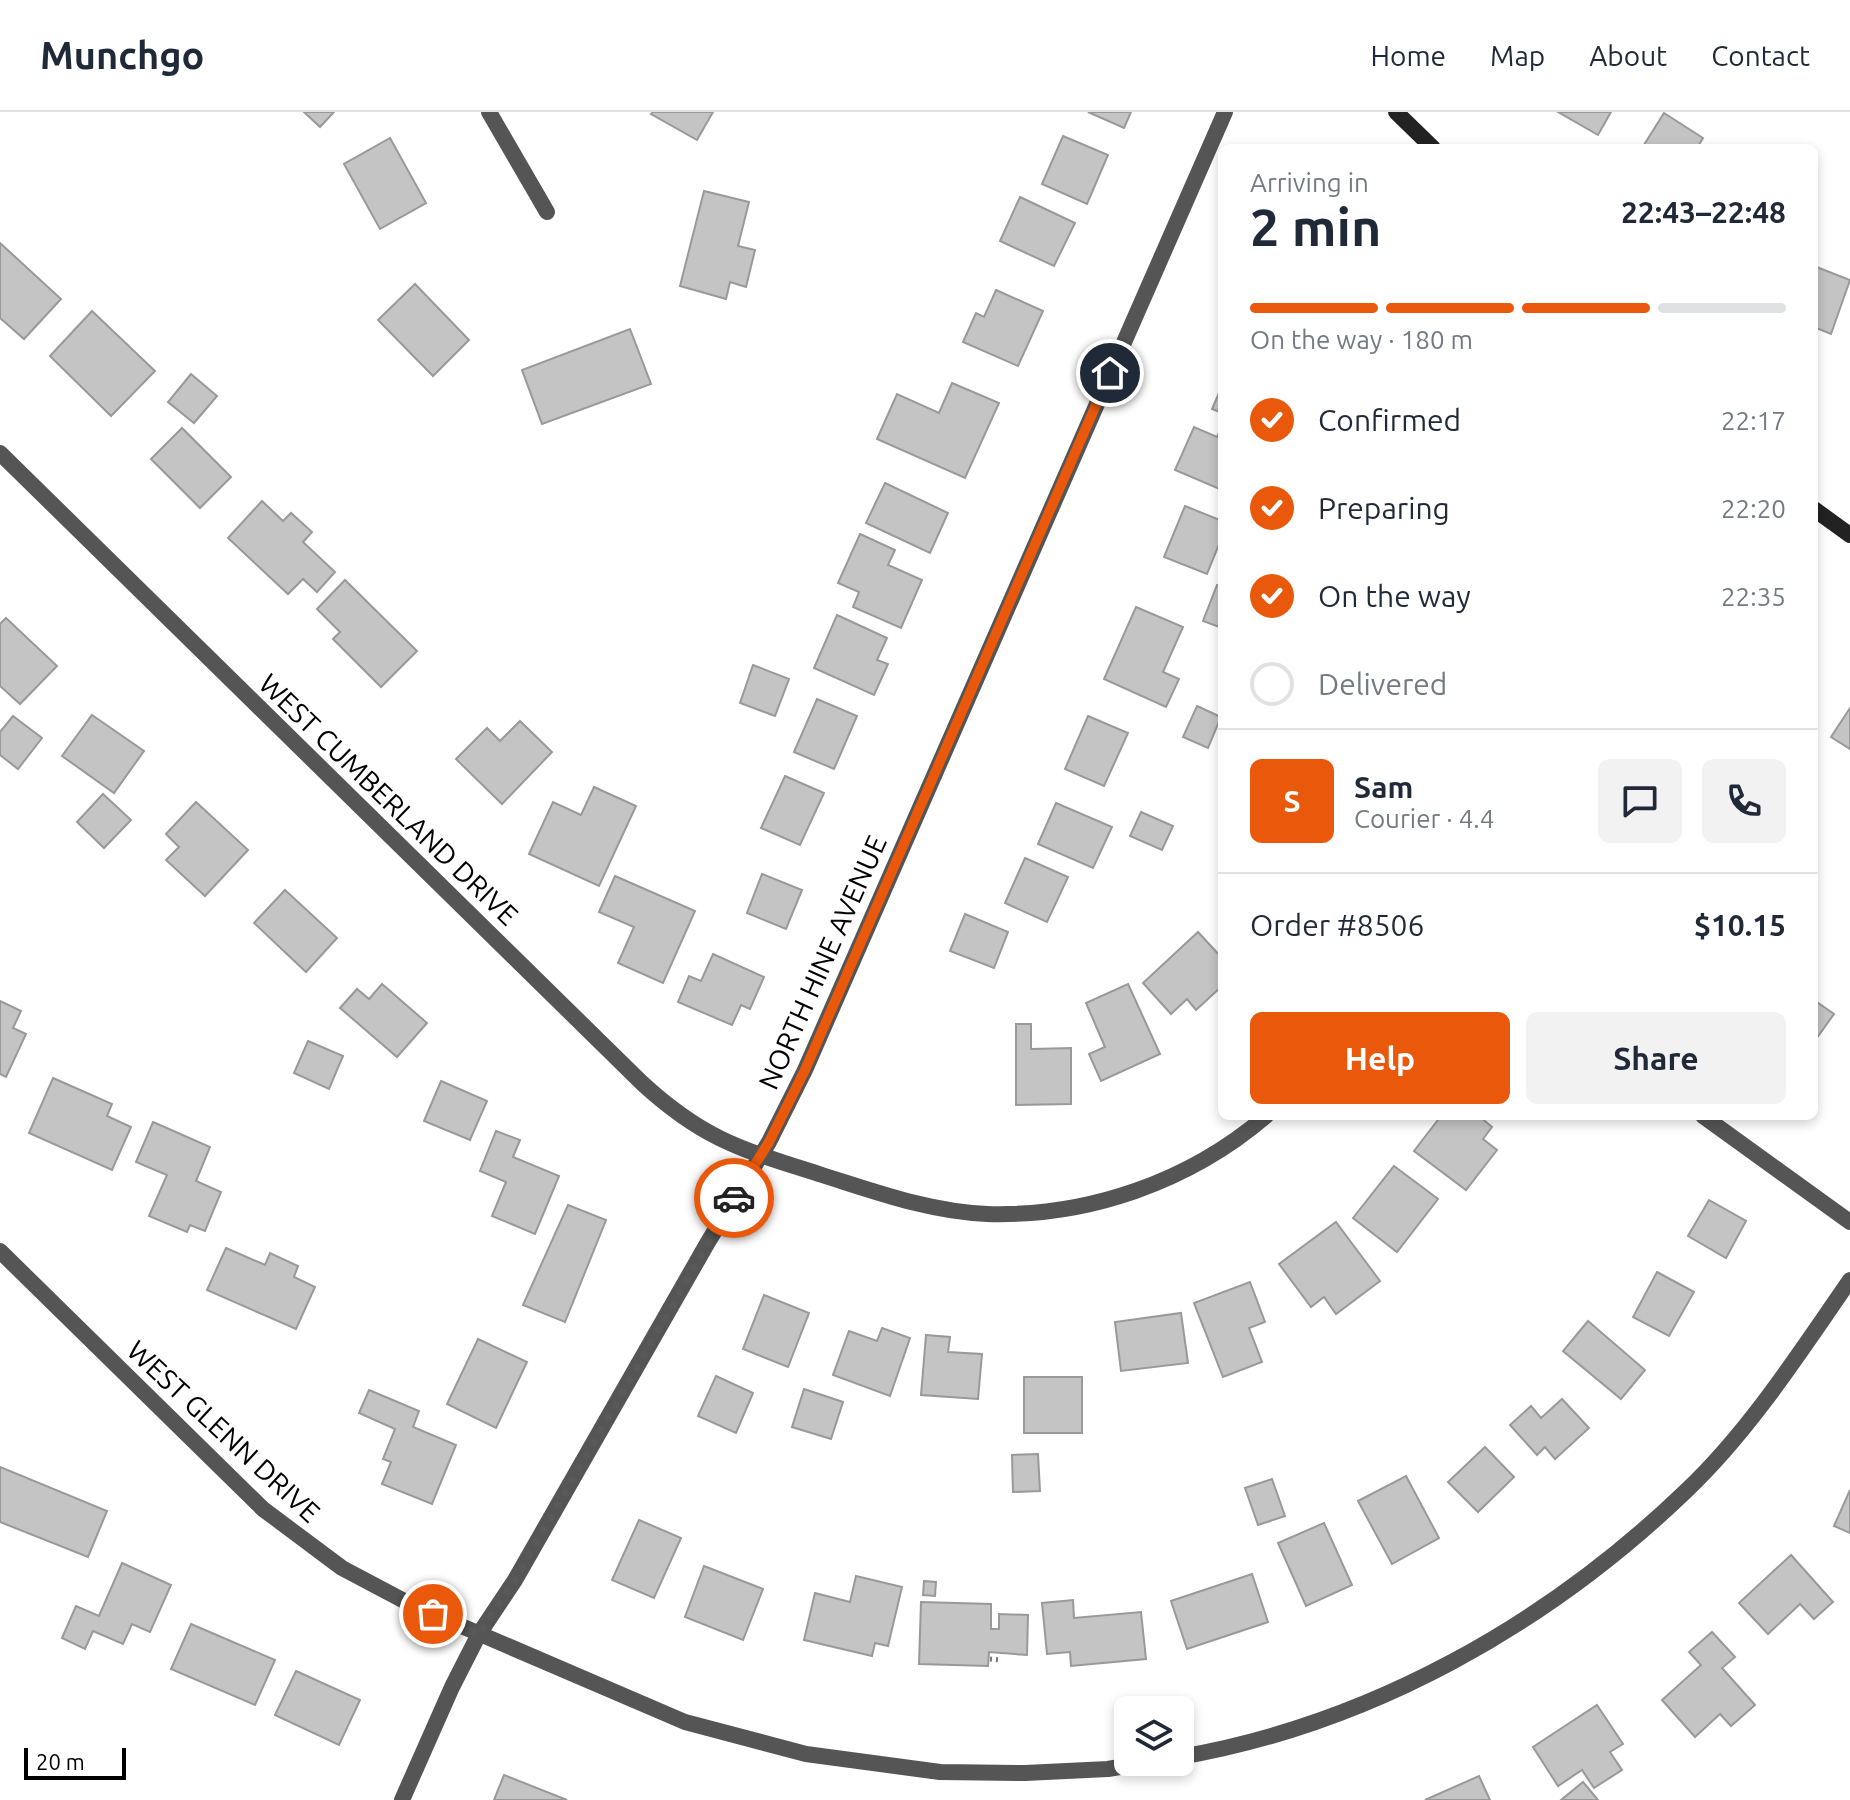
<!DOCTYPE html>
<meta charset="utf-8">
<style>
body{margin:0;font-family:Ubuntu,sans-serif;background:#f2f2f3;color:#1f2937;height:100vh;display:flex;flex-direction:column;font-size:30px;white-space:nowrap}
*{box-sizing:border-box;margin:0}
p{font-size:26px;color:#747a83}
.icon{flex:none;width:44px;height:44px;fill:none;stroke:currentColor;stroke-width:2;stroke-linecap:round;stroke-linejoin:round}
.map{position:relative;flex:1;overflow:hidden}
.sheet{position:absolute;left:1218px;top:32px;width:600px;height:976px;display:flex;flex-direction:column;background:#fff;border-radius:12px;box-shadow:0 4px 12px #0003}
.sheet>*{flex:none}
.controls{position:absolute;left:1114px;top:1584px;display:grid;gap:16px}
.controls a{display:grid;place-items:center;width:80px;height:80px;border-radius:12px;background:#fff;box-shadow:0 4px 12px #0003;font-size:40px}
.scale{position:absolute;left:24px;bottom:20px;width:102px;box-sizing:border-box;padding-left:8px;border:4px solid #000;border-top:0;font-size:22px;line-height:28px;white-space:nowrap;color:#000;-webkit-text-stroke:6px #fff;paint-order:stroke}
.pin{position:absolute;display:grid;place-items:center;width:68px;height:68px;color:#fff;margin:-34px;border:4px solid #fff;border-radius:50%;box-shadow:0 2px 8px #0007}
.courier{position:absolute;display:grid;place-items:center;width:80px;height:80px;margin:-40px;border:6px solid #ea580c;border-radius:50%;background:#fff;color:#222;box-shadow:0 2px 10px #0007}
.summary em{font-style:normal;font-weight:700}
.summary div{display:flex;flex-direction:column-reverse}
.summary{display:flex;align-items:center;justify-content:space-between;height:136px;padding:0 32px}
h1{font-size:52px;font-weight:700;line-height:60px}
.bar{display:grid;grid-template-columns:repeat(4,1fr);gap:12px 8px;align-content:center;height:96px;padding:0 32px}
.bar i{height:10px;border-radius:6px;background:#e0e1e3}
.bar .current{background:#ea580c}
.bar p{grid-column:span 4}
.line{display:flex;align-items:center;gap:20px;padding:0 32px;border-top:2px solid #e0e1e3}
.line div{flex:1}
.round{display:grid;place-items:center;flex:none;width:84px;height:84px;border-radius:12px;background:#f2f2f3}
ol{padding:0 32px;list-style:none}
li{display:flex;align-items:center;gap:24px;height:88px}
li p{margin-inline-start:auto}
li .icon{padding:8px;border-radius:50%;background:#ea580c;color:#fff;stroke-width:4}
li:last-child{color:#747a83}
li i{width:44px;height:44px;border:4px solid #e0e1e3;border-radius:50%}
.button{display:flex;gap:16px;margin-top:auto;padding:16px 32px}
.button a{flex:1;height:92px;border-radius:12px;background:#ea580c;color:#fff;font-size:32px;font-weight:700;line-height:92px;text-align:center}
.button a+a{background:#f2f2f3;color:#1f2937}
header{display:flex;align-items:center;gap:48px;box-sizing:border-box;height:112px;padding:0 40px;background:#fff;border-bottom:2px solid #e0e1e3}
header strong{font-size:38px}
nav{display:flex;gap:44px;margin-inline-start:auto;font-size:28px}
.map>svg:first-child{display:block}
.building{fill:#c4c4c4;stroke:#999;stroke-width:2}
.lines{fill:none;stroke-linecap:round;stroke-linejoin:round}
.path{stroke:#777;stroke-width:5;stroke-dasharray:2 4;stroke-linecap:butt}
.minor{stroke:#555;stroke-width:16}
.secondary{stroke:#222;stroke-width:16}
.done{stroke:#595959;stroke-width:8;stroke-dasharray:0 14.4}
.route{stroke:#ea580c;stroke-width:10}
.labels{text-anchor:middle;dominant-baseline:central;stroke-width:7;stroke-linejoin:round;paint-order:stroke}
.street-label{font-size:28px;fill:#000;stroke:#fff}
</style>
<header>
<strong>Munchgo</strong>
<nav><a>Home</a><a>Map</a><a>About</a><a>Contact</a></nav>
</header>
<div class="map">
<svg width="1850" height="1688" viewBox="0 0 1850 1688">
<rect width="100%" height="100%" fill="#fff"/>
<g class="building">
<polygon points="304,0 334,0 320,15"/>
<polygon points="653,0 713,0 697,28 651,2"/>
<polygon points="1088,0 1131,0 1124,16"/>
<polygon points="1558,0 1611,0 1598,23"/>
<polygon points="1664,1 1703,26 1697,36 1642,36"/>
<polygon points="1063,24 1108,43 1087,92 1042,72"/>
<polygon points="390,26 426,91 380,117 344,52"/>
<polygon points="704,79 749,90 738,134 755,138 746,175 730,170 726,187 680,174"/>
<polygon points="1020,85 1075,111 1054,154 1000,129"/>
<polygon points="0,131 61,187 24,227 0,206"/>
<polygon points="1814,154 1850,168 1831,222 1814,215"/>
<polygon points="415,172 469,228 433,264 378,208"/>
<polygon points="996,178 1043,199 1018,254 963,230 976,201 984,205"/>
<polygon points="92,199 155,259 111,304 50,244"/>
<polygon points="630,217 651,272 542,312 522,258"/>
<polygon points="191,262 217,284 194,311 168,290"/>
<polygon points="952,271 999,291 965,366 877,327 897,282 939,301"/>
<polygon points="1222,274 1222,301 1212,297"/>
<polygon points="1222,314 1222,378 1175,358 1194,315 1217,325"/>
<polygon points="182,316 231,365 200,396 151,347"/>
<polygon points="885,371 948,401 930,441 866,411"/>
<polygon points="262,389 283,409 291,401 312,420 303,430 335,460 317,480 303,467 288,482 228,426"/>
<polygon points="1185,394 1222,409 1222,425 1207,462 1164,445"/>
<polygon points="860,422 895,438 888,453 922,468 901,516 853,495 859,480 838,471"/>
<polygon points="345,468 417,539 381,575 333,527 340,520 317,497"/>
<polygon points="1217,473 1222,475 1222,516 1203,509"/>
<polygon points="1136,495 1183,515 1163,560 1179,567 1166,595 1104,567"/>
<polygon points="837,503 887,526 877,548 888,552 874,583 814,556"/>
<polygon points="6,506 57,554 20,592 0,574 0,512"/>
<polygon points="753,553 789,567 775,604 740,591"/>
<polygon points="817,587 857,604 834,657 794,640"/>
<polygon points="1197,594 1221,605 1208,636 1183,625"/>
<polygon points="1850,596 1850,637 1831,625"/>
<polygon points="92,603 144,639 114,681 62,644"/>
<polygon points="13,604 42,626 18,657 0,643 0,620"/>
<polygon points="1088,604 1128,621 1104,674 1065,657"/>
<polygon points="520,609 552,640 502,692 456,647 487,616 500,629"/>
<polygon points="785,664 824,681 800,733 761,716"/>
<polygon points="594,675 636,694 599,774 529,742 553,690 581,703"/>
<polygon points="103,682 131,708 104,736 77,710"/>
<polygon points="196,690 248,738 205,784 166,748 179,735 166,722"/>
<polygon points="1056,691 1112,715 1093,756 1038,732"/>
<polygon points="1141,700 1173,714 1162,738 1130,724"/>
<polygon points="1025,746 1068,765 1047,810 1005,791"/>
<polygon points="762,762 802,778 786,817 747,801"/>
<polygon points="615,764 695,799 663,871 618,851 634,815 599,800"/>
<polygon points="285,778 337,826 306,860 254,811"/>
<polygon points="965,802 1008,820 994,856 950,839"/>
<polygon points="1198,820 1222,846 1222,874 1196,898 1187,887 1171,902 1143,871"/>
<polygon points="713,842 764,865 750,897 741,893 732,913 678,890 689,864 701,869"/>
<polygon points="382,872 427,911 397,945 340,896 357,877 369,887"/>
<polygon points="1128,872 1160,942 1101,969 1089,942 1105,935 1086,891"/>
<polygon points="1814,888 1834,902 1814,930"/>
<polygon points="0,889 21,899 13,916 26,922 6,965 0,962"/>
<polygon points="1016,912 1031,912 1031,937 1071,936 1071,992 1016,993"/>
<polygon points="308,929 343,944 329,977 294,961"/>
<polygon points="53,966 112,992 107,1004 131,1015 112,1058 29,1021"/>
<polygon points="441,969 487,989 470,1028 424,1009"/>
<polygon points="1441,1004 1479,1004 1492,1015 1483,1027 1497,1038 1466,1078 1414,1039"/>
<polygon points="153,1010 210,1035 196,1069 221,1080 205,1119 190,1113 187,1120 149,1104 167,1063 136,1050"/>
<polygon points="496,1019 520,1028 513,1045 559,1064 535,1122 492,1104 506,1070 480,1059"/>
<polygon points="1394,1054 1438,1087 1397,1140 1353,1106"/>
<polygon points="1709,1088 1746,1109 1726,1146 1688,1124"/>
<polygon points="568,1093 606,1108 565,1210 523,1193"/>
<polygon points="1336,1110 1380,1169 1336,1202 1324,1185 1311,1195 1279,1152"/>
<polygon points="226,1136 265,1153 270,1141 298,1154 294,1165 315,1175 296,1217 207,1178"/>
<polygon points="1657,1160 1694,1180 1669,1224 1633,1205"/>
<polygon points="1250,1170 1265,1210 1249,1216 1262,1250 1223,1265 1194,1191"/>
<polygon points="764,1183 809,1201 788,1255 743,1237"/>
<polygon points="1181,1201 1188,1251 1121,1259 1115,1210"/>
<polygon points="1588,1209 1645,1258 1621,1287 1563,1239"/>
<polygon points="882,1216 910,1226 890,1284 833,1263 849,1219 877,1229"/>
<polygon points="926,1223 950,1225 948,1240 982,1242 978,1287 921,1283"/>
<polygon points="478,1227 527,1250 496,1316 447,1292"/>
<polygon points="716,1264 753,1281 736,1321 698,1304"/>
<rect x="1024" y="1265" width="58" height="56"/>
<polygon points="804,1277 843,1290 831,1327 792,1315"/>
<polygon points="369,1278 419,1299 413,1315 456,1333 432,1392 382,1372 391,1350 383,1347 395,1317 359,1301"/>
<polygon points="1562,1287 1589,1316 1555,1347 1545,1335 1537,1343 1510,1313 1531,1294 1541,1306"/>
<polygon points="1485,1335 1514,1365 1478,1400 1448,1370"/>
<polygon points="1038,1342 1040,1379 1013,1380 1012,1343"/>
<polygon points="0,1355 107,1399 88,1445 0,1410"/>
<polygon points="1406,1364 1439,1426 1392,1452 1358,1389"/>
<polygon points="1272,1367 1285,1404 1258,1413 1245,1376"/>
<polygon points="1850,1378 1850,1421 1834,1414"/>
<polygon points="639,1408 681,1426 654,1486 612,1468"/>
<polygon points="1324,1411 1352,1473 1306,1494 1278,1431"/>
<polygon points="1791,1443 1833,1490 1814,1507 1800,1492 1768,1522 1739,1491"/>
<polygon points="122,1451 171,1473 150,1520 132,1512 123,1532 93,1519 85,1537 62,1526 76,1494 99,1504"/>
<polygon points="704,1454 763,1477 743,1528 685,1505"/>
<polygon points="1252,1462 1268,1510 1187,1537 1171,1489"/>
<polygon points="856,1464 902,1475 888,1534 875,1531 872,1544 804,1528 815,1481 850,1490"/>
<polygon points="924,1469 936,1470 935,1484 923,1483"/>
<polygon points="1073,1488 1074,1506 1141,1500 1146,1547 1071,1554 1070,1540 1047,1542 1042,1491"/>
<polygon points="921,1490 991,1492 991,1517 999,1517 999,1502 1028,1503 1027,1543 989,1540 988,1554 919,1552"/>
<polygon points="191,1512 275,1548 255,1593 171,1557"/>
<polygon points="1712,1520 1735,1545 1722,1556 1755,1593 1731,1614 1720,1602 1695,1625 1662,1588 1701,1553 1689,1540"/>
<polygon points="296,1559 360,1588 339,1633 275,1603"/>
<polygon points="1597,1593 1623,1632 1610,1640 1622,1658 1594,1676 1582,1658 1558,1674 1533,1635"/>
<polygon points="504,1663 567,1688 494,1688"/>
<polygon points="1479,1664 1490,1688 1425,1688"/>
<polygon points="1583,1670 1598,1688 1561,1688"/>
</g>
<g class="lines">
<polyline class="path" points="990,1547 1002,1548"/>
<g class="minor">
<polyline points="489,0 547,100"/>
<path d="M0,341L642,971C705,1029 744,1038 822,1063C876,1080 931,1100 987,1102C1088,1105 1189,1070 1266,1004"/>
<polyline points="1703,1004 1850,1110"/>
<polyline points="0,1139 263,1397 342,1456 410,1492 685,1610 806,1642 940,1660 1025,1661 1108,1657 1149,1650"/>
<path d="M1180,1645C1371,1612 1548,1512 1687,1378C1750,1318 1800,1240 1850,1168"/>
<polyline points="402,1688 452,1575 479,1522 515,1468 708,1130 769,1030 805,958 1225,0"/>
</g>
<g class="secondary">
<polyline points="1396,0 1433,36"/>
<polyline points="1814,397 1850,423"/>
</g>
</g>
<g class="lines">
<polyline class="done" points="433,1502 479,1522 515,1468 734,1086"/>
<polyline class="route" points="734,1086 769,1030 805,958 1110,261"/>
</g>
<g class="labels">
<g class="street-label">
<text transform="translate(389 687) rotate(44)">WEST CUMBERLAND DRIVE</text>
<text transform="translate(822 850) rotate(-66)">NORTH HINE AVENUE</text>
<text transform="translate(224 1319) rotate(43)">WEST GLENN DRIVE</text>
</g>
</g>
</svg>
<div class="controls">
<a><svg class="icon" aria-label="layers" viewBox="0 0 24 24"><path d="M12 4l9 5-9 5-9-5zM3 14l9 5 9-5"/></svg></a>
</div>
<div class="scale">20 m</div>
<div class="pin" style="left:433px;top:1502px;background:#ea580c"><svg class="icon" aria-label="bag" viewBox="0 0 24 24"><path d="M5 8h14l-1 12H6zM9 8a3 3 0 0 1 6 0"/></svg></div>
<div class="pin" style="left:1110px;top:261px;background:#1f2937"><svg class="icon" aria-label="home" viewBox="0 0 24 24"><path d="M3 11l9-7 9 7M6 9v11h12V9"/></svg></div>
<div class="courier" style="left:734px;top:1086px"><svg class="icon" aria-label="car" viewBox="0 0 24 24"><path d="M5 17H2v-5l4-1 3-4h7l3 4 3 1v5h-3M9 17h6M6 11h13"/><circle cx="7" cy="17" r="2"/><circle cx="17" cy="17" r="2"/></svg></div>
<section class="sheet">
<div class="summary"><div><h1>2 min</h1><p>Arriving in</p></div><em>22:43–22:48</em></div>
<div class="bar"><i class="current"></i><i class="current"></i><i class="current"></i><i></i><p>On the way · 180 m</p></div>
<ol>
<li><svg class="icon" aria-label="check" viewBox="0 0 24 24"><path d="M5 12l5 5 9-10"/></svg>Confirmed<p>22:17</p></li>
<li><svg class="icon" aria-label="check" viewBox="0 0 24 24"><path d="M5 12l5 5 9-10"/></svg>Preparing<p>22:20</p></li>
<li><svg class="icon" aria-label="check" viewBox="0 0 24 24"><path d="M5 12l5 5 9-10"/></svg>On the way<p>22:35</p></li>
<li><i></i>Delivered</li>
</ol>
<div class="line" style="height:144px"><b class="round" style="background:#ea580c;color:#fff">S</b><div><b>Sam</b><p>Courier · 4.4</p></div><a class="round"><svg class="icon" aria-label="chat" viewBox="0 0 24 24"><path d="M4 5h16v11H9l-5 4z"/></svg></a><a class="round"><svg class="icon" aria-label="phone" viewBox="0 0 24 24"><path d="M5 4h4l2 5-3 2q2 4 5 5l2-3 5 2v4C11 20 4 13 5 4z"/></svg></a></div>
<div class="line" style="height:104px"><div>Order #8506</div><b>$10.15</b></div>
<div class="button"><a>Help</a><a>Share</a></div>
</section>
</div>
